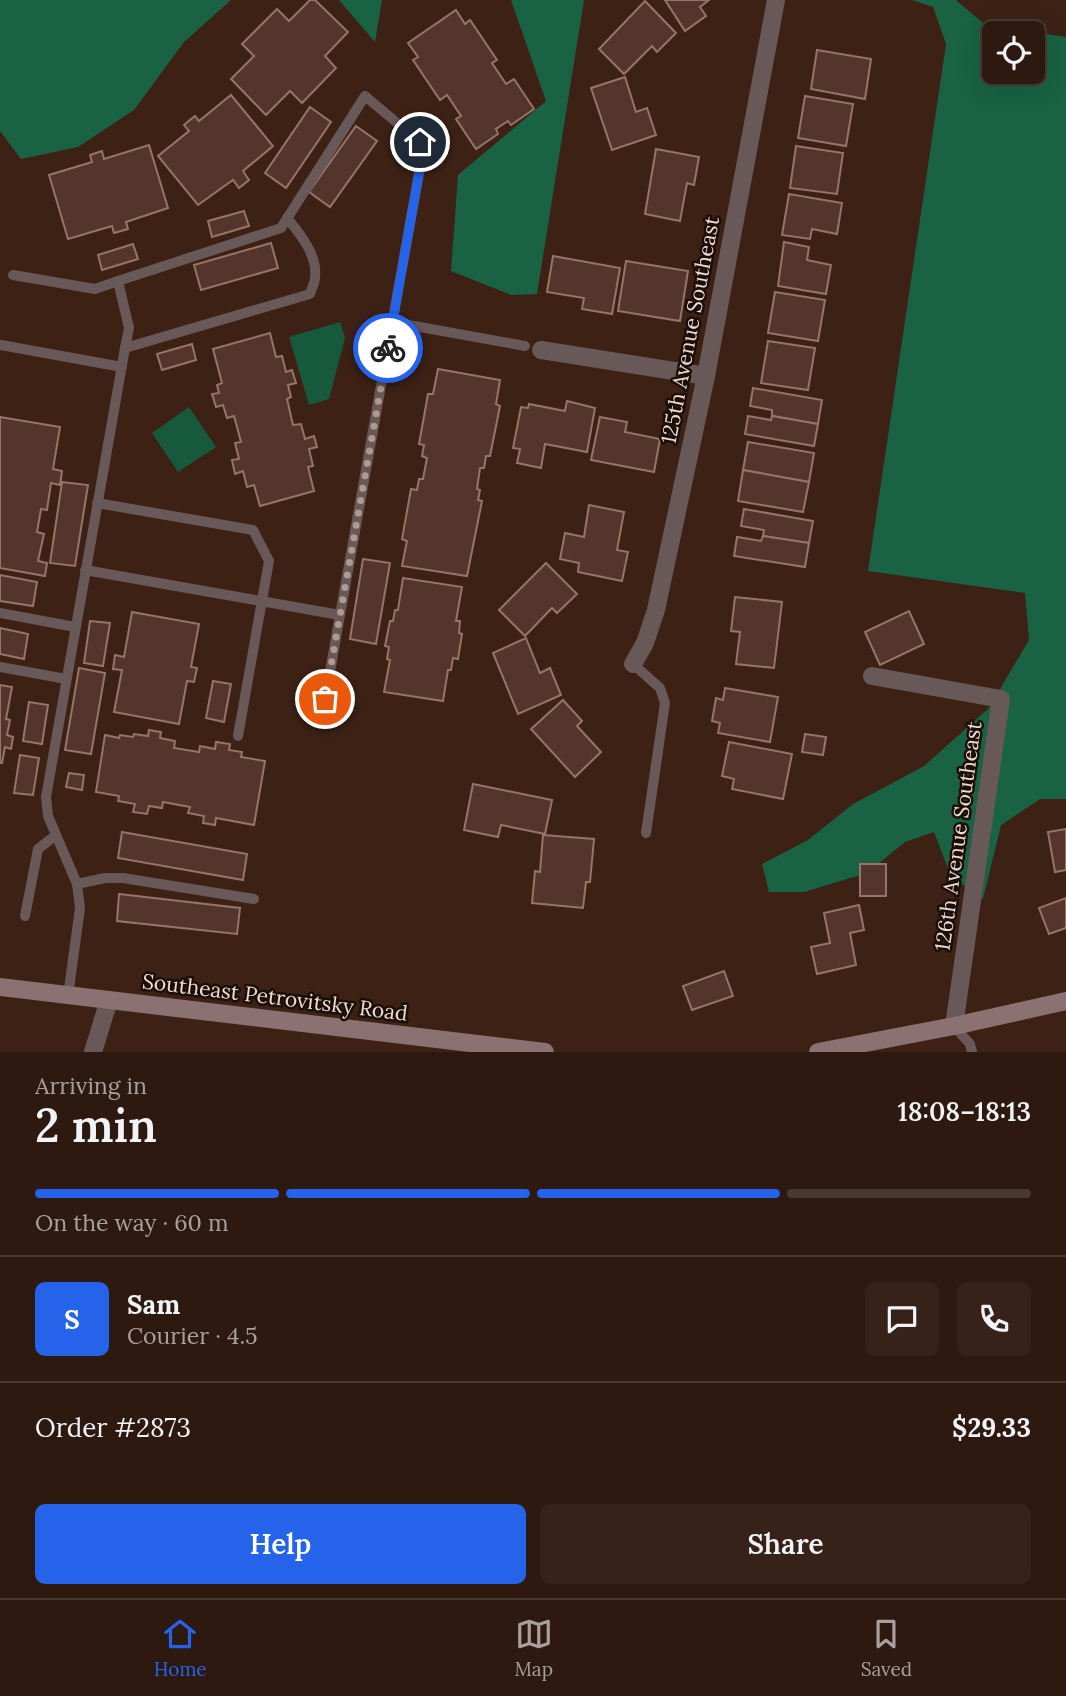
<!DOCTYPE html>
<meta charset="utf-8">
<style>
body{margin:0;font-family:Lora,serif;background:#362219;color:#f1f3f6;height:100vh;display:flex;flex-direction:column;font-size:26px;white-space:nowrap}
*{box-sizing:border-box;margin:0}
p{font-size:23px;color:#a7a09f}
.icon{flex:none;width:38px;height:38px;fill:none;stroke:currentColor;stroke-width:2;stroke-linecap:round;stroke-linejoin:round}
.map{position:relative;height:1052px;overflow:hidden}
.details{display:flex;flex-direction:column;background:#2e1910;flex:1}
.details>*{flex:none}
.controls{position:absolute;left:982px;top:21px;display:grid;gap:14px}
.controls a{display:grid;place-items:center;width:63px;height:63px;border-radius:10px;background:#2e1910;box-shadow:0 7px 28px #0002,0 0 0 2px #493830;font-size:35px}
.pin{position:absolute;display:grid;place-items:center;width:60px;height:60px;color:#fff;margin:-30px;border:4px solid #fff;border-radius:50%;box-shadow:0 2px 7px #0007}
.courier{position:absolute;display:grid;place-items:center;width:70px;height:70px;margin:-35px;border:5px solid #2563eb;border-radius:50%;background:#fff;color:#222;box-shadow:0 2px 9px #0007}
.head em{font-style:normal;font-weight:600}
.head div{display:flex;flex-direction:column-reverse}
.head{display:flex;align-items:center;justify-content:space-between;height:119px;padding:0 35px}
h1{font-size:46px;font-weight:600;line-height:52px}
.bar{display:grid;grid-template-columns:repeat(4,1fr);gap:10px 7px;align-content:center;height:84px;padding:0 35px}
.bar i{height:9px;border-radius:5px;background:#493830}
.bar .on{background:#2563eb}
.bar p{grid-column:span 4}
.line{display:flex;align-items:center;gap:18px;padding:0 35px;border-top:2px solid #493830}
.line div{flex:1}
.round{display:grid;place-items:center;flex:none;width:74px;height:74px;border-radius:10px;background:#362219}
.action{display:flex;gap:14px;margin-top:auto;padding:14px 35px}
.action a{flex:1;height:80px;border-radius:10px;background:#2563eb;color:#fff;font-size:28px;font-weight:600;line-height:80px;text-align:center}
.action a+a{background:#362219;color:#f1f3f6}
.tabs{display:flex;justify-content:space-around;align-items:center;height:98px;border-top:2px solid #493830;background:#2e1910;font-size:19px;color:#a7a09f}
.tabs a{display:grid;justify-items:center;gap:4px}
.tabs .on{color:#2563eb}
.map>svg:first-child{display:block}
.green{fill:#17593c}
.forest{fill:#196243;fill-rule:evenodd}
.building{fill:#54352b;stroke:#977468;stroke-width:2}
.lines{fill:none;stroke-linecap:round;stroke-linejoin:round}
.service{stroke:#685858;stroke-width:10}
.minor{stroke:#685858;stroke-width:18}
.secondary{stroke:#8b7171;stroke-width:18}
.done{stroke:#b09a90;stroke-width:7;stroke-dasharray:0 12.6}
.route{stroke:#2563eb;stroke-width:9}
.labels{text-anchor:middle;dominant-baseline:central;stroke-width:5;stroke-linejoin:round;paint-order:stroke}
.street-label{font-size:21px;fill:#eedbd3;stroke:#1b0e09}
</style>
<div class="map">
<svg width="1066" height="1052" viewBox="0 0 1066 1052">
<rect width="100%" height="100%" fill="#3d2115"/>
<g class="green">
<polygon points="340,322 345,338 329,399 309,405 289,337"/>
<polygon points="189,407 216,447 178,472 152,433"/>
</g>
<g class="forest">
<polygon points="0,0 231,0 184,42 134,110 78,147 21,159 0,131"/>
<polygon points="339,0 382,0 375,42"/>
<polygon points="511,0 584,0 537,294 511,295 451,271 458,175 546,101"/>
<path d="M912,0H956L984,24L1066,37V799H1040L1001,825L983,899L951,876L934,832L905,842L867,873L804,892H769L762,864L808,840L853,804L924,766L988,709L1029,640L1025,593L868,571L946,44L933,7ZM994,33H1032V72H994Z"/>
</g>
<g class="building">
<polygon points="310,0 315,0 348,32 325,56 336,68 302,103 290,91 266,115 231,79 254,56 242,44 277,9 289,21"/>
<polygon points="665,0 709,0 700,7 706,16 685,31"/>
<polygon points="645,1 676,33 657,52 652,46 624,74 599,49"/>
<polygon points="456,10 465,24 470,20 497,60 492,63 506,84 514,79 534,109 511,125 508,121 496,129 498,134 476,149 456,119 461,116 447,95 440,100 413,60 418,57 408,43"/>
<polygon points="817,50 871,59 865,99 811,89"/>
<polygon points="625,77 636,112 647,108 656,135 612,150 591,88"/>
<polygon points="231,95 273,146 243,171 249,180 239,188 233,180 198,205 158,156 189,131 184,125 195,116 199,121"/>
<polygon points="805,96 853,104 846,146 798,138"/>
<polygon points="310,107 331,122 286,188 265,173"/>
<polygon points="356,126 377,141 330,207 309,192"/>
<polygon points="149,145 168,208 126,222 128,229 114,233 112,226 68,239 49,175 92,162 90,155 102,151 104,159"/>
<polygon points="796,146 843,153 837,194 790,188"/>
<polygon points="656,149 699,157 694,185 687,183 680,221 645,214"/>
<polygon points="789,194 842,203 837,234 812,229 810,239 782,235"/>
<polygon points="244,211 249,226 212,237 208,221"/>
<polygon points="784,242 809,247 807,260 831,265 826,294 778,286"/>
<polygon points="271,243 278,268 201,290 194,265"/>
<polygon points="133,244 138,259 102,270 98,255"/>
<polygon points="553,256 620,268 612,314 582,309 584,298 547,292"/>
<polygon points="626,261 688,271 680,321 618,311"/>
<polygon points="775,292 825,300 818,341 768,333"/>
<polygon points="270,333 276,357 282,356 286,372 292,370 296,383 288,385 291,397 287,399 293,425 301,424 305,439 314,436 317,447 309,449 313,466 308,467 314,491 260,506 254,485 247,487 243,471 235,474 232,460 239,459 235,443 241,442 234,416 227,418 223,405 216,407 212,394 219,393 217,385 222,383 213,349"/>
<polygon points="768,341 815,348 808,390 761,383"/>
<polygon points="192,344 196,360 162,370 157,354"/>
<polygon points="438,369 500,380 496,404 500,406 490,456 486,456 484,468 480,468 477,489 480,490 478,500 482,501 467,576 402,566 407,541 402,539 411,489 417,490 419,479 423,479 427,458 422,456 424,445 419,444 428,394 433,394"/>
<polygon points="753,388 822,400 818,424 772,416 772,410 750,406"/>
<polygon points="567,401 595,408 587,452 545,444 541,468 517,463 520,449 513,448 521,407 528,408 529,404 565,411"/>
<polygon points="748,416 771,420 772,416 818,424 814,446 745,434"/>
<polygon points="0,417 60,427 53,469 62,471 60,485 51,483 47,510 41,509 37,532 44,534 38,561 47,563 45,576 0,568"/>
<polygon points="600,417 627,422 625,432 660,439 654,472 591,460"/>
<polygon points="748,442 814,453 809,482 743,470"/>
<polygon points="743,470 809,482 803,512 738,501"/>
<polygon points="62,482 88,485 75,566 50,563"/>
<polygon points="589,505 624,512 617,550 628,552 622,581 578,572 579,563 560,559 565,533 584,537"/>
<polygon points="744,509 813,521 809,543 763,536 764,530 741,526"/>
<polygon points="763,536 809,543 805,567 734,556 737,537 761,541"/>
<polygon points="363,559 390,563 376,644 350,639"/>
<polygon points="546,563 577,594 557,613 552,608 525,636 499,610"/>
<polygon points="0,575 37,582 33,606 0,601"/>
<polygon points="403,578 462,587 456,621 460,621 459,633 462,634 458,659 453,658 451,670 448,670 443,701 384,692 390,660 387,659 389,647 385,646 390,621 393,621 395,610 398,610"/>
<polygon points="735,597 782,602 774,668 736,664 740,632 731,631"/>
<polygon points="909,611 924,644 880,665 865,632"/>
<polygon points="132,612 199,624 191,667 197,668 194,682 187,681 179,724 114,712 122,670 113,669 115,655 124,657"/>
<polygon points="90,621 110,623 103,666 84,663"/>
<polygon points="0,628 28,634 24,659 0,654"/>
<polygon points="526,638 540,673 550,668 561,695 518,714 493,653"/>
<polygon points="79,668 105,673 91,754 65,750"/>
<polygon points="213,681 231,684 224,722 206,718"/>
<polygon points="0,685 12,687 6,719 10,720 7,735 13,737 11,749 5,747 2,763 0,763"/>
<polygon points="725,688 778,697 770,742 718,733 720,723 712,721 716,698 723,700"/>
<polygon points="563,700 582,721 577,726 601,752 575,777 531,729"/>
<polygon points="29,702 48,705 42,744 23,741"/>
<polygon points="149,730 161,732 160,738 175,741 174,748 199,752 200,746 215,749 216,742 230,744 229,750 242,752 241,757 265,761 254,825 216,818 215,825 203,823 204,816 188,813 190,807 163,802 162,808 149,806 147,814 133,812 135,804 118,801 119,796 96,792 105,735 119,738 120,735 133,737 134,734 148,736"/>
<polygon points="805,734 826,737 823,755 802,752"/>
<polygon points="729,742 792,754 783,799 732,789 734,779 722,776"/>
<polygon points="20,755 39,758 33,795 14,793"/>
<polygon points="69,773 84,775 82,790 66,787"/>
<polygon points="473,784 552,800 545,834 501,825 498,837 464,830"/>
<polygon points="1066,829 1066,870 1055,872 1048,832"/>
<polygon points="122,832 247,854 243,880 118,858"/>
<polygon points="543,835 594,839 590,882 586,882 583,908 532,903 535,871 540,872"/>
<rect x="860" y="864" width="26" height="32"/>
<polygon points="119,894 240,908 237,934 117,921"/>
<polygon points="1066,898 1066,928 1049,934 1039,908"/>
<polygon points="859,905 864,930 850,933 856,965 817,974 811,947 830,943 824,913"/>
<polygon points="724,971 733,996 692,1010 683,986"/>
</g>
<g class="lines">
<g class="service">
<polyline points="13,275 95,289 118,281"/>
<polyline points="392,322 525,346"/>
<polyline points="1,345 122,367"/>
<path d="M125,348L310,294C311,289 315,283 315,278C318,255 300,234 287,218"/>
<polyline points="97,503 253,530 269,561 238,736"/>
<polyline points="0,613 75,627"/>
<polyline points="633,664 660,688 665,703 646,833"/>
<polyline points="0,667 66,679"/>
<polyline points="325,700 340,615"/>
<polyline points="77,884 105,878 123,878 254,899"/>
<polyline points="25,916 38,849 56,835"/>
<polyline points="68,996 80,908 77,884 48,816 46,797 125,348 129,328 118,281 281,228 365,96 420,142 423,151 340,615 85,570"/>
<polyline points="954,1026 970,1044 972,1052"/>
</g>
<g class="minor">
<polyline points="541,350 706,376"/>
<polyline points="633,664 645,643 656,610 706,376 776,0"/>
<polyline points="872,676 1001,699 954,1026"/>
<polyline points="93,1052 109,1000"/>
</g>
<g class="secondary">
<polyline points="0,987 545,1052"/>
<polyline points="818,1052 954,1026 1066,1001"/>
</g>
</g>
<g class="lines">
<polyline class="done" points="325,699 388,348"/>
<polyline class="route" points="388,348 423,151 420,142"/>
</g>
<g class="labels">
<g class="street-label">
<text transform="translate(690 330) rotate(-79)">125th Avenue Southeast</text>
<text transform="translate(958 836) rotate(-82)">126th Avenue Southeast</text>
<text transform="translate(275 997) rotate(7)">Southeast Petrovitsky Road</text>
</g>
</g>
</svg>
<div class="controls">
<a><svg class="icon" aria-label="locate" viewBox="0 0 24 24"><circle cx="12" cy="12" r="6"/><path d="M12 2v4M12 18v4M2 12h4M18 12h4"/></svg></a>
</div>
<div class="pin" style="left:325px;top:699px;background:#ea580c"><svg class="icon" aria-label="bag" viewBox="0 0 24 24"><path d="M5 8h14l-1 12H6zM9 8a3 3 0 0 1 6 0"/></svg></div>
<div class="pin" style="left:420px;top:142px;background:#1f2937"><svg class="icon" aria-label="home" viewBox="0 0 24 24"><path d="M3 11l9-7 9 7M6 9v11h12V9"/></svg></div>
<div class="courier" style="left:388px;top:348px"><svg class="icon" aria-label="bike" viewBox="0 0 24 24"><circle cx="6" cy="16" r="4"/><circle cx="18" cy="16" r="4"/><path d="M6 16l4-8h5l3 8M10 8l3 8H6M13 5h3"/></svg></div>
</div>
<section class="details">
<div class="head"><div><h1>2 min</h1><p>Arriving in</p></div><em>18:08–18:13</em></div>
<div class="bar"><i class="on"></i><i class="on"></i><i class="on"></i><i></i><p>On the way · 60 m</p></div>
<div class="line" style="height:126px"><b class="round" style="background:#2563eb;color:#fff">S</b><div><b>Sam</b><p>Courier · 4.5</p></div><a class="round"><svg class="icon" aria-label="chat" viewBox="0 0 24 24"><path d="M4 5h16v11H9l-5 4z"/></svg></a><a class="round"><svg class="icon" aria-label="phone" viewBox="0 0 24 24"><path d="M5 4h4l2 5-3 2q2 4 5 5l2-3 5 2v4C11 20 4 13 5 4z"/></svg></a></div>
<div class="line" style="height:91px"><div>Order #2873</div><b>$29.33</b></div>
<div class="action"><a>Help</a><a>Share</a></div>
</section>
<nav class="tabs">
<a class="on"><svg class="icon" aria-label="home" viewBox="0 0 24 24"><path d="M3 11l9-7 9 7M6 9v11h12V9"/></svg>Home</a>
<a><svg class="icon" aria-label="map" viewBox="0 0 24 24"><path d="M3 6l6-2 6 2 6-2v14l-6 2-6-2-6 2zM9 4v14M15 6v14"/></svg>Map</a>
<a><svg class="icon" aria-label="saved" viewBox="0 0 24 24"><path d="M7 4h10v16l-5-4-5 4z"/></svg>Saved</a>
</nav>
